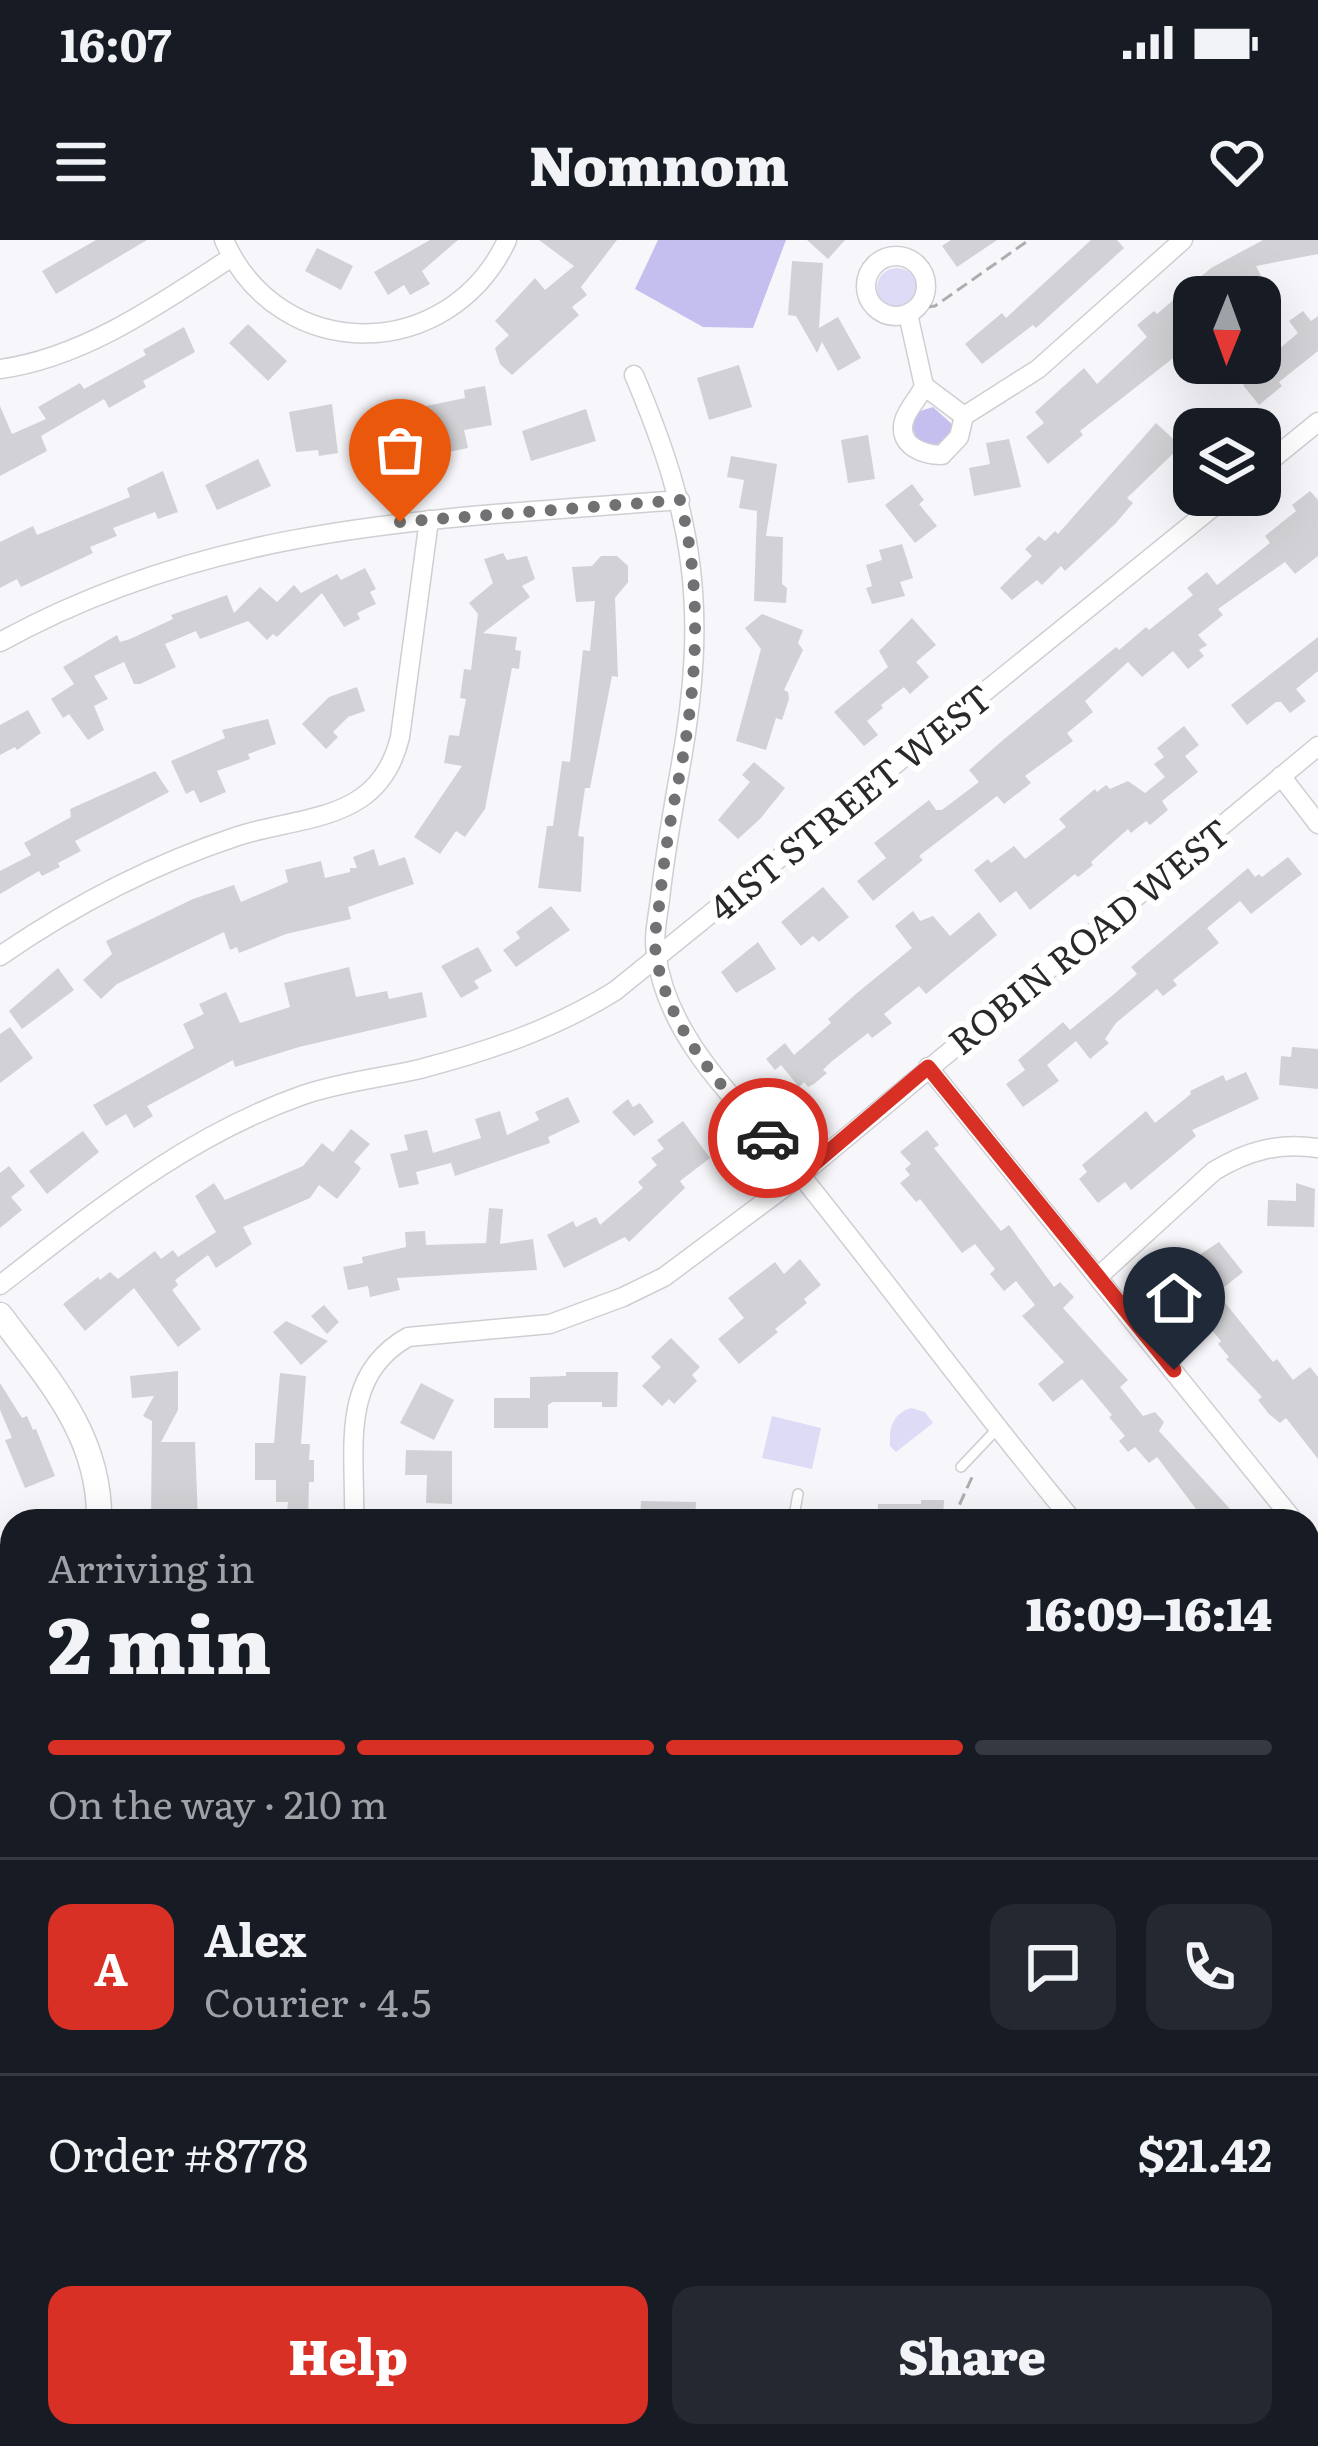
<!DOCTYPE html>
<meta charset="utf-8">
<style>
body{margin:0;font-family:Literata,serif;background:#242831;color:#f1f3f6;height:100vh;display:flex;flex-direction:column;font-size:45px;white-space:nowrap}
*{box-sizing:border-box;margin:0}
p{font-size:39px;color:#9ea1a6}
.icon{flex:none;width:66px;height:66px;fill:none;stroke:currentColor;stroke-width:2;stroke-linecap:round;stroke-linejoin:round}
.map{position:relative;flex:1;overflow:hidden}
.drawer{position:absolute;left:0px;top:1269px;width:1320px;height:939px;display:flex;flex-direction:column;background:#171b24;border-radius:36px 36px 0 0;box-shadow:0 12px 48px #0002}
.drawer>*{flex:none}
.needle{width:78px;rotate:181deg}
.controls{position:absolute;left:1173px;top:36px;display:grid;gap:24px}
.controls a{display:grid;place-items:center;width:108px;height:108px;border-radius:24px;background:#171b24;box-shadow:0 12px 48px #0002;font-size:60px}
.pin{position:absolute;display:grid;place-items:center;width:102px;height:102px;color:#fff;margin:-123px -51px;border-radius:50% 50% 50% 0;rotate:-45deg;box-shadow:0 0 12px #0007}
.pin .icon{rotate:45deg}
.courier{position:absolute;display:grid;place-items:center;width:120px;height:120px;margin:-60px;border:9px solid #d93025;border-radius:50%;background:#fff;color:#222;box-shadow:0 3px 15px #0007}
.summary em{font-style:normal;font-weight:800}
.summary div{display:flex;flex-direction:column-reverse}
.summary{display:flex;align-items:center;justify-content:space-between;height:204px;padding:0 48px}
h1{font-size:78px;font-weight:800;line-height:90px}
.bar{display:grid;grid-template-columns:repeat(4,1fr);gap:18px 12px;align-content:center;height:144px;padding:0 48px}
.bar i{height:15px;border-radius:9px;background:#363941}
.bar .active{background:#d93025}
.bar p{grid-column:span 4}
.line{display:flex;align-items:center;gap:30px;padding:0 48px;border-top:3px solid #363941}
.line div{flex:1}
.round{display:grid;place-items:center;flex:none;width:126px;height:126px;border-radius:24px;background:#242831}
.primary-button{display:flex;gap:24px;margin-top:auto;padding:24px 48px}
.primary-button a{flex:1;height:138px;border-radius:24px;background:#d93025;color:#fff;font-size:48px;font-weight:800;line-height:138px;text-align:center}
.primary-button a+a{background:#242831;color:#f1f3f6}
.status{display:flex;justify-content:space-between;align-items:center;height:84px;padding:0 60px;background:#171b24;direction:ltr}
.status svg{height:33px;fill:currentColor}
header{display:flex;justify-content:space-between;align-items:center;height:156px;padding:0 48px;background:#171b24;font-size:54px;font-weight:800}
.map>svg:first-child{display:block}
.built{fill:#eae9f5}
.green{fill:#dedbf7}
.forest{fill:#c5bfef}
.building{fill:#d2d2d6}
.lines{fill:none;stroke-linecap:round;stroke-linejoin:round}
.service-casing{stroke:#cfcfd3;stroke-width:12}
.minor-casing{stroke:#cfcfd3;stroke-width:21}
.tertiary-casing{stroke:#cfcfd3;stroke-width:27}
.path{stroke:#adadb0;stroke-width:3;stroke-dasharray:12 6;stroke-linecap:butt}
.service{stroke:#fff;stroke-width:9}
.minor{stroke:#fff;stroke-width:18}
.tertiary{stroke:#fff;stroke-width:24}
.done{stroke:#717174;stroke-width:12;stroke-dasharray:0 21.6}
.route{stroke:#d93025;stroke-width:15}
.labels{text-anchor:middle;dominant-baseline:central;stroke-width:12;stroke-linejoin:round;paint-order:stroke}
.street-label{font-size:36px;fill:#29292b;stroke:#fff}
</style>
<div class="status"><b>16:07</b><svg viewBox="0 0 49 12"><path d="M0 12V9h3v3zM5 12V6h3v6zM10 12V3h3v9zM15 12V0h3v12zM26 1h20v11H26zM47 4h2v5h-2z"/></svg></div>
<header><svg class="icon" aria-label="menu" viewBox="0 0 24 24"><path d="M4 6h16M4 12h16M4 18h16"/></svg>Nomnom<svg class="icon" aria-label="heart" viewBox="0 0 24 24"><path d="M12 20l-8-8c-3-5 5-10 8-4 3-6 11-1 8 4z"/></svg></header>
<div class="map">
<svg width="1318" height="2206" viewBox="0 0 1318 2206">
<rect width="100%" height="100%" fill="#f7f7fb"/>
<g class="built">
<polygon points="0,1405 12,1405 12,2196 774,2196 772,2206 0,2206"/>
<polygon points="1308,1595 1318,1607 1318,1851 1308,1859"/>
</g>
<g class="green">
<circle cx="897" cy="48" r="20"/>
<path d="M911,1168L925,1172L933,1183L896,1212L890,1206C889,1188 892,1174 911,1168Z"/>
<polygon points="772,1176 821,1188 812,1229 762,1218"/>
<polygon points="1308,1720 1318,1732 1318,1806 1308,1814"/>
<rect x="0" y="1922" width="12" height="138"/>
<polygon points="774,2196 901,2196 889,2206 772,2206"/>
</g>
<g class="forest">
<polygon points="658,0 786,0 753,88 703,87 635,49"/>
<polygon points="933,167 954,186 953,193 935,206 918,202 911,183 917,172"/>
</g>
<g class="building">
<polygon points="96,0 147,0 56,54 42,31"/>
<polygon points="430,0 458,0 422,31 430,44 410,55 404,45 388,55 374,32"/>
<polygon points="539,0 617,0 581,47 587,55 572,67 579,75 512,135 500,124 495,108 509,95 495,81 535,38 545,50 574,26"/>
<polygon points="807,0 845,0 828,19"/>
<polygon points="951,0 997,0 957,27 942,6"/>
<polygon points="1091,0 1117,0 1124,8 1036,88 1033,85 982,124 965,104 1002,73 1006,78"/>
<polygon points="1263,0 1318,0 1318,14 1256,26 1262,38 1226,57 1194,57 1194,86 1178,99 1186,108 1080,191 1083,195 1048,224 1026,197 1044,183 1035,172 1084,128 1097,144 1147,97 1137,85 1154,71 1157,74 1211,28"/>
<polygon points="317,8 353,26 341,50 305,31"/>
<polygon points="792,21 823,23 819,88 838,77 861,118 838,131 822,102 817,113 796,76 788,75"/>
<polygon points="1303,71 1311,81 1318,76 1318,111 1279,142 1282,146 1259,165 1243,145 1264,128 1261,124 1298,93 1289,81"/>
<polygon points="248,84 287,121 268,141 229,103"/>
<polygon points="184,87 195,112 143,141 146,147 109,168 104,159 41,196 47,211 0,236 0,166 12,194 46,179 38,167 80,143 84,149 146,115 143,110"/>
<polygon points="739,125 752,167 709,180 697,138"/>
<polygon points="485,146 492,185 464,190 468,208 443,213 440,194 392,205 396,223 373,229 359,181 381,176 379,169 400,164 402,171 465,158 464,150"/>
<polygon points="332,164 338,213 319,216 318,210 296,212 289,172"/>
<polygon points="586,169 596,201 531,221 522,191"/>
<polygon points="1156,183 1181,206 1127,258 1133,263 1116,283 1065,331 1061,326 1042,345 1037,340 1012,360 1000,348 1032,316 1025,309 1039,296 1045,301 1055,291 1058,294"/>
<polygon points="868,195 875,239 848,243 841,200"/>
<polygon points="1009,199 1021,247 974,256 969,228 990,224 986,203"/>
<polygon points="731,216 777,224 766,296 783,297 782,344 787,348 786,363 754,361 757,271 739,268 744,240 727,237"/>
<polygon points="258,219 271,246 217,270 205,245"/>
<polygon points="163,231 178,272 158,279 155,272 113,288 117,296 90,307 93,313 21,347 17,339 0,348 0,302 33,286 37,295 130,257 127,248"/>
<polygon points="912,244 924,260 919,264 937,286 915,303 885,265"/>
<polygon points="1310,251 1318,260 1318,316 1295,334 1285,322 1218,369 1223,375 1198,395 1207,405 1199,410 1204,416 1188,429 1173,411 1142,437 1128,422 1085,461 1093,472 1067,493 1073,501 1025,536 1031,543 1004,564 997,556 919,616 923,620 873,661 857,641 886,618 874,603 929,560 936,570 942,570 979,542 969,530 1003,500 1116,407 1119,410 1146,387 1149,390 1193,355 1187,348 1207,332 1217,345 1270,303 1265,296 1296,271 1292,265"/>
<polygon points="902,304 913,338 900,342 905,356 872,364 866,348 872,346 866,325 882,320 879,310"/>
<polygon points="503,313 507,320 527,316 535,339 522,346 530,357 483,393 517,397 515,410 521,411 519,429 512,428 485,569 465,597 456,591 440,614 414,597 462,526 444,523 449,495 459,496 466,459 460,458 464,429 471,430 478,374 469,363 493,343 484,319"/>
<polygon points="601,316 617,316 628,326 628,342 615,358 618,437 612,436 590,548 585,548 578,596 584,597 581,652 538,648 547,586 553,586 562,521 570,522 583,410 590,411 595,361 576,362 572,327 592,326"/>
<polygon points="365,328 376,349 370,352 376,364 357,373 360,379 344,387 322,353 277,397 273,394 267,400 248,381 200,399 196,391 165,404 176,427 140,444 134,444 124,422 94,436 108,459 94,466 104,490 88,500 69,474 63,478 51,459 74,444 63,427 117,395 120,402 130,399 173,379 171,375 227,355 234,373 260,347 277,362 294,345 301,353 337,334 341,340"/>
<polygon points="762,374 803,390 798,403 803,410 784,450 788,452 789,459 782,480 776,478 766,510 736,501 761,409 745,388"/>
<polygon points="912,378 936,405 916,422 929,437 910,454 904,447 881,465 883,468 867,481 878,495 864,506 834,472 888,427 879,411"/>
<polygon points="1318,397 1318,431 1296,449 1306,461 1290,473 1281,462 1276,462 1247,485 1231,465"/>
<polygon points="357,447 365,471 348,477 333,492 338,497 326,509 302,484 329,457"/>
<polygon points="28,470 41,493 17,510 15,507 0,515 0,485"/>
<polygon points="268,479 276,504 248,514 250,519 217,531 226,552 200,563 194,550 186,554 171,521 225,498 222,490"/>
<polygon points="1184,486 1199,505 1185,516 1198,532 1162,561 1168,570 1150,585 1146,581 1131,593 1128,589 1091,622 1093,625 1078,637 1075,634 1030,670 1016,651 1000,663 974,630 988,619 991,623 1014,606 1025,619 1066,587 1059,579 1095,549 1097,552 1106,545 1110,549 1128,541 1145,553 1165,537 1154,524 1164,517 1157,508"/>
<polygon points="754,522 785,548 760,579 738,599 718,580 750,542 742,535"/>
<polygon points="155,531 169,552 75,601 81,611 58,623 60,627 42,636 39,631 0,654 0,631 31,615 24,603 71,577 70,569"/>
<polygon points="374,609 379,626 405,617 414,644 348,667 351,679 286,694 239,713 237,707 230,710 224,692 117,744 101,759 83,740 112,714 106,701 193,659 234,645 241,662 288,642 285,630 321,621 325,638 350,632 350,628 357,628 353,617"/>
<polygon points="1288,617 1302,634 1251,674 1240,661 1207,688 1219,703 1173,740 1177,745 1163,756 1157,749 1116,783 1105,799 1109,803 1090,819 1076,801 1047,825 1059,841 1023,867 1006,844 1025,830 1018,820 1063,782 1070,790 1113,755 1137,734 1131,727 1248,628 1255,637 1259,634 1262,637"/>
<polygon points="823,647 849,677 819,702 813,696 801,706 781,682"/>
<polygon points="551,666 570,690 516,727 503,710 520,698 516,692"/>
<polygon points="913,671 920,681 933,676 950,696 979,672 997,695 926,754 919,746 884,774 892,783 872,798 868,793 831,822 823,830 827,833 814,844 808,847 804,842 799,847 781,825 775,830 766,819 785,803 794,815 831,783 828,779 857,753 912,708 895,686"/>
<polygon points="758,702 776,729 736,753 721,732"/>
<polygon points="478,707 492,731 474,741 479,748 461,758 441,726"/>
<polygon points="349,727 356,757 387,751 389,759 422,752 427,777 299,807 235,827 233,820 147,866 153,876 134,888 126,874 106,886 93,865 194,808 183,784 204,774 199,764 226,752 240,783 290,767 284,743"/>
<polygon points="58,728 74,750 22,789 9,771"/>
<polygon points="10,787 33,818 0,843 0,794"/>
<polygon points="1292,807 1318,809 1318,849 1279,845 1281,816 1291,817"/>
<polygon points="1246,832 1259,859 1192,890 1196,896 1131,950 1125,942 1098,963 1079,939 1087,932 1082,925 1146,871 1155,883 1191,854 1190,851 1223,835 1226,841"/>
<polygon points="568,857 580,882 548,897 550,903 455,936 451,923 416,932 419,944 399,948 390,914 408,910 404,895 427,890 433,913 481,898 475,879 500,871 507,895 539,880 535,872"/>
<polygon points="628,859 633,867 640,863 654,882 634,896 612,872"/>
<polygon points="683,881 710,918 680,941 685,948 629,1002 625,997 564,1028 547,995 573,981 576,987 596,977 600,985 643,948 638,942 657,925 651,918 664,909 657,900"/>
<polygon points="351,889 370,904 354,922 361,928 358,933 337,959 319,945 310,958 243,987 252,1004 216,1028 208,1015 175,1040 178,1045 172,1050 201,1089 178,1107 134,1048 85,1091 63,1064 98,1037 100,1040 110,1032 118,1039 155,1011 161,1019 173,1010 178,1017 216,992 195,956 214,943 225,960 303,926 322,903 333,912"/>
<polygon points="927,890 939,905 934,908 1001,991 1009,985 1054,1047 1060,1042 1074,1057 1063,1068 1128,1140 1120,1147 1143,1176 1155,1172 1164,1182 1159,1191 1241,1281 1205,1281 1157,1217 1149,1223 1135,1207 1128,1212 1119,1201 1125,1196 1109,1177 1112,1175 1082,1139 1053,1162 1038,1144 1064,1122 1022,1076 1035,1065 1016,1041 1004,1051 990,1034 995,1029 975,1004 962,1013 920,959 916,962 900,943 910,935 905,929 911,924 900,912"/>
<polygon points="83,891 99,912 47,954 29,931"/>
<polygon points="9,926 25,946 11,957 22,970 0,988 0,933"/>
<polygon points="1296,943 1315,949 1314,987 1267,986 1268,960 1296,961"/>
<polygon points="489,968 503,969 500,1004 533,999 537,1030 397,1038 400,1050 370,1057 368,1046 348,1050 343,1027 363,1023 362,1017 406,1007 405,992 425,991 426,1005 486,1003"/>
<polygon points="1219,1002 1243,1032 1217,1053 1273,1122 1277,1119 1293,1140 1310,1127 1318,1137 1318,1219 1286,1178 1280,1183 1269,1174 1258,1160 1262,1157 1226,1119 1229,1117 1218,1104 1221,1101 1201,1077 1193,1083 1162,1047 1184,1025"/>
<polygon points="800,1019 821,1045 804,1059 807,1063 775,1089 778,1092 739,1124 718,1099 744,1078 728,1058 775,1022 784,1034"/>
<polygon points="324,1065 339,1082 327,1094 311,1076"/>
<polygon points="286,1081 328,1101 301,1125 273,1092"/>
<polygon points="671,1098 700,1127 692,1135 697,1141 674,1164 669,1159 662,1166 642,1146 661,1127 651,1117"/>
<polygon points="178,1131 178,1170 161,1202 195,1202 198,1281 151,1281 152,1181 143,1176 154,1156 132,1158 130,1136"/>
<polygon points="566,1132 618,1132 617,1167 602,1167 602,1162 553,1162 548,1165 548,1188 494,1188 494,1158 530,1158 530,1137 566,1136"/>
<polygon points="280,1133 306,1136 301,1204 310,1204 309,1220 314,1220 314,1242 309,1242 308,1281 286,1281 288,1262 276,1262 276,1240 255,1240 255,1203 274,1203"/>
<polygon points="0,1143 22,1178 27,1176 33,1190 36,1189 55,1236 25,1248 5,1200 12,1198 0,1170"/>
<polygon points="421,1143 454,1160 434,1200 400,1183"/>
<polygon points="406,1210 452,1211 452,1264 426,1263 427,1235 405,1235"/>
<polygon points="921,1260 944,1260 943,1281 878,1281 878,1264 921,1264"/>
<polygon points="641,1261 696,1262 695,1281 640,1281"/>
</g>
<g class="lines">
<defs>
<g id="service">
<polyline points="961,1227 997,1189"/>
<polyline points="793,1281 798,1254"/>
<polyline points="343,2196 352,2206"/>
<polyline points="221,2206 221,2196"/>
<polyline points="286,2206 294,2196"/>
<polyline points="743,2206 745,2196"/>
</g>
<g id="minor">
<path d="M224,0C280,126 450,123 507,0"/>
<circle cx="896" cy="46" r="30"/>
<path d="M908,74L924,146C919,158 907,169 904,181C897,206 924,215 942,215L959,197L964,176L1038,129L1183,0"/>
<path d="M0,129C84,118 163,62 232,17"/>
<path d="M634,135C695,278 708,370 681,524C673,569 665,613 660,659C658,676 653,696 656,713C668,806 748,869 803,938C894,1051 980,1169 1073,1281"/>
<polyline points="924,146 964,176"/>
<polyline points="1260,229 1318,182"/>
<path d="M0,402C217,282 440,279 680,260"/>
<polyline points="1281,536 1318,584"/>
<path d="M0,716C74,665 153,624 238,596C277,583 328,581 361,558C383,543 394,522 400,497L429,280"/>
<polyline points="928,827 1294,1281"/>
<path d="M1099,1036L1214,931C1247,911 1279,902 1318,908"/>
<path d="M0,1045C96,971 186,896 303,855C340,842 381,838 420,829C489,811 554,789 615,751L1228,255"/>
<path d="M354,1281C356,1212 338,1136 408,1097L550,1084L623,1057L664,1037L801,935L1318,506"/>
<polyline points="1308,1297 1318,1309"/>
<polyline points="1308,1964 1318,1975"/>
<polyline points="1231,2196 1239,2206"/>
</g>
<g id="tertiary">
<path d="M0,1075C48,1139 101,1196 99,1281"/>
<polyline points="0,1379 12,1379"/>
<polyline points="1308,1568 1318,1579"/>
<polyline points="1308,1911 1318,1903"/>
<polyline points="922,2206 934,2196"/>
<polyline points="946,2206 958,2196"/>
</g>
</defs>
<use href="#service" class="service-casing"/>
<use href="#minor" class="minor-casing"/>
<use href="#tertiary" class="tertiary-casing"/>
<g class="path">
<polyline points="926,67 935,66 1029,0"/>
<polyline points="952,1281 973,1235"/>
<polyline points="0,1472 2,1402"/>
<polyline points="0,1806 12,1802"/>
<polyline points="0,2157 12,2157"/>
</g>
<use href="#service" class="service"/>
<use href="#minor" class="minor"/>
<use href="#tertiary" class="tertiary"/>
</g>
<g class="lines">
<path class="done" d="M400,282L680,260C703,350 697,443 680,533C671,575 664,616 660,659C658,676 653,696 656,714C667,788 720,845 768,898"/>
<polyline class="route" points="768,898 801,935 928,827 1174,1130"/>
</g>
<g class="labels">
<g class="street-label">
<text transform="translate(849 561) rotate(-39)">41ST STREET WEST</text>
<text transform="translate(1088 695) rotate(-39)">ROBIN ROAD WEST</text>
</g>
</g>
</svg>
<div class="controls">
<a><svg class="needle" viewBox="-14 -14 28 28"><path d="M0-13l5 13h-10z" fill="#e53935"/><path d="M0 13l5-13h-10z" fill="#9ea1a6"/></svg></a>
<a><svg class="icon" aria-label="layers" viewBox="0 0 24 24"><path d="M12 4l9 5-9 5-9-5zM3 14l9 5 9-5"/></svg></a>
</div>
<div class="pin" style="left:400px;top:282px;background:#ea580c"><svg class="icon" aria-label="bag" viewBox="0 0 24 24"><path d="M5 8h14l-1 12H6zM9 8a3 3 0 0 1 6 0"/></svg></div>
<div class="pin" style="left:1174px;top:1130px;background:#1f2937"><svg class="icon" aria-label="home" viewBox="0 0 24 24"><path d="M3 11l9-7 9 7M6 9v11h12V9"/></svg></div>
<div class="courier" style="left:768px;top:898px"><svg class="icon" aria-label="car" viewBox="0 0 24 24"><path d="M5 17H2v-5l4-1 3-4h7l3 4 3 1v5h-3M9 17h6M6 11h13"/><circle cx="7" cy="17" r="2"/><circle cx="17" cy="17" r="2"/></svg></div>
<section class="drawer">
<div class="summary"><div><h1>2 min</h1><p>Arriving in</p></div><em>16:09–16:14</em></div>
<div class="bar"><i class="active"></i><i class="active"></i><i class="active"></i><i></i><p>On the way · 210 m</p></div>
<div class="line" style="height:216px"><b class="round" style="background:#d93025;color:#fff">A</b><div><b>Alex</b><p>Courier · 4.5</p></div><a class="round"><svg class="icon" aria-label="chat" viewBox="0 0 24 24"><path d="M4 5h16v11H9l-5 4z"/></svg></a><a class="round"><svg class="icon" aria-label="phone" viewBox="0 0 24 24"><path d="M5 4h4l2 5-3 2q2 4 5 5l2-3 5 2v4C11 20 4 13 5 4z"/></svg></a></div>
<div class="line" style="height:156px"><div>Order #8778</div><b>$21.42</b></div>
<div class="primary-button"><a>Help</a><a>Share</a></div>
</section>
</div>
